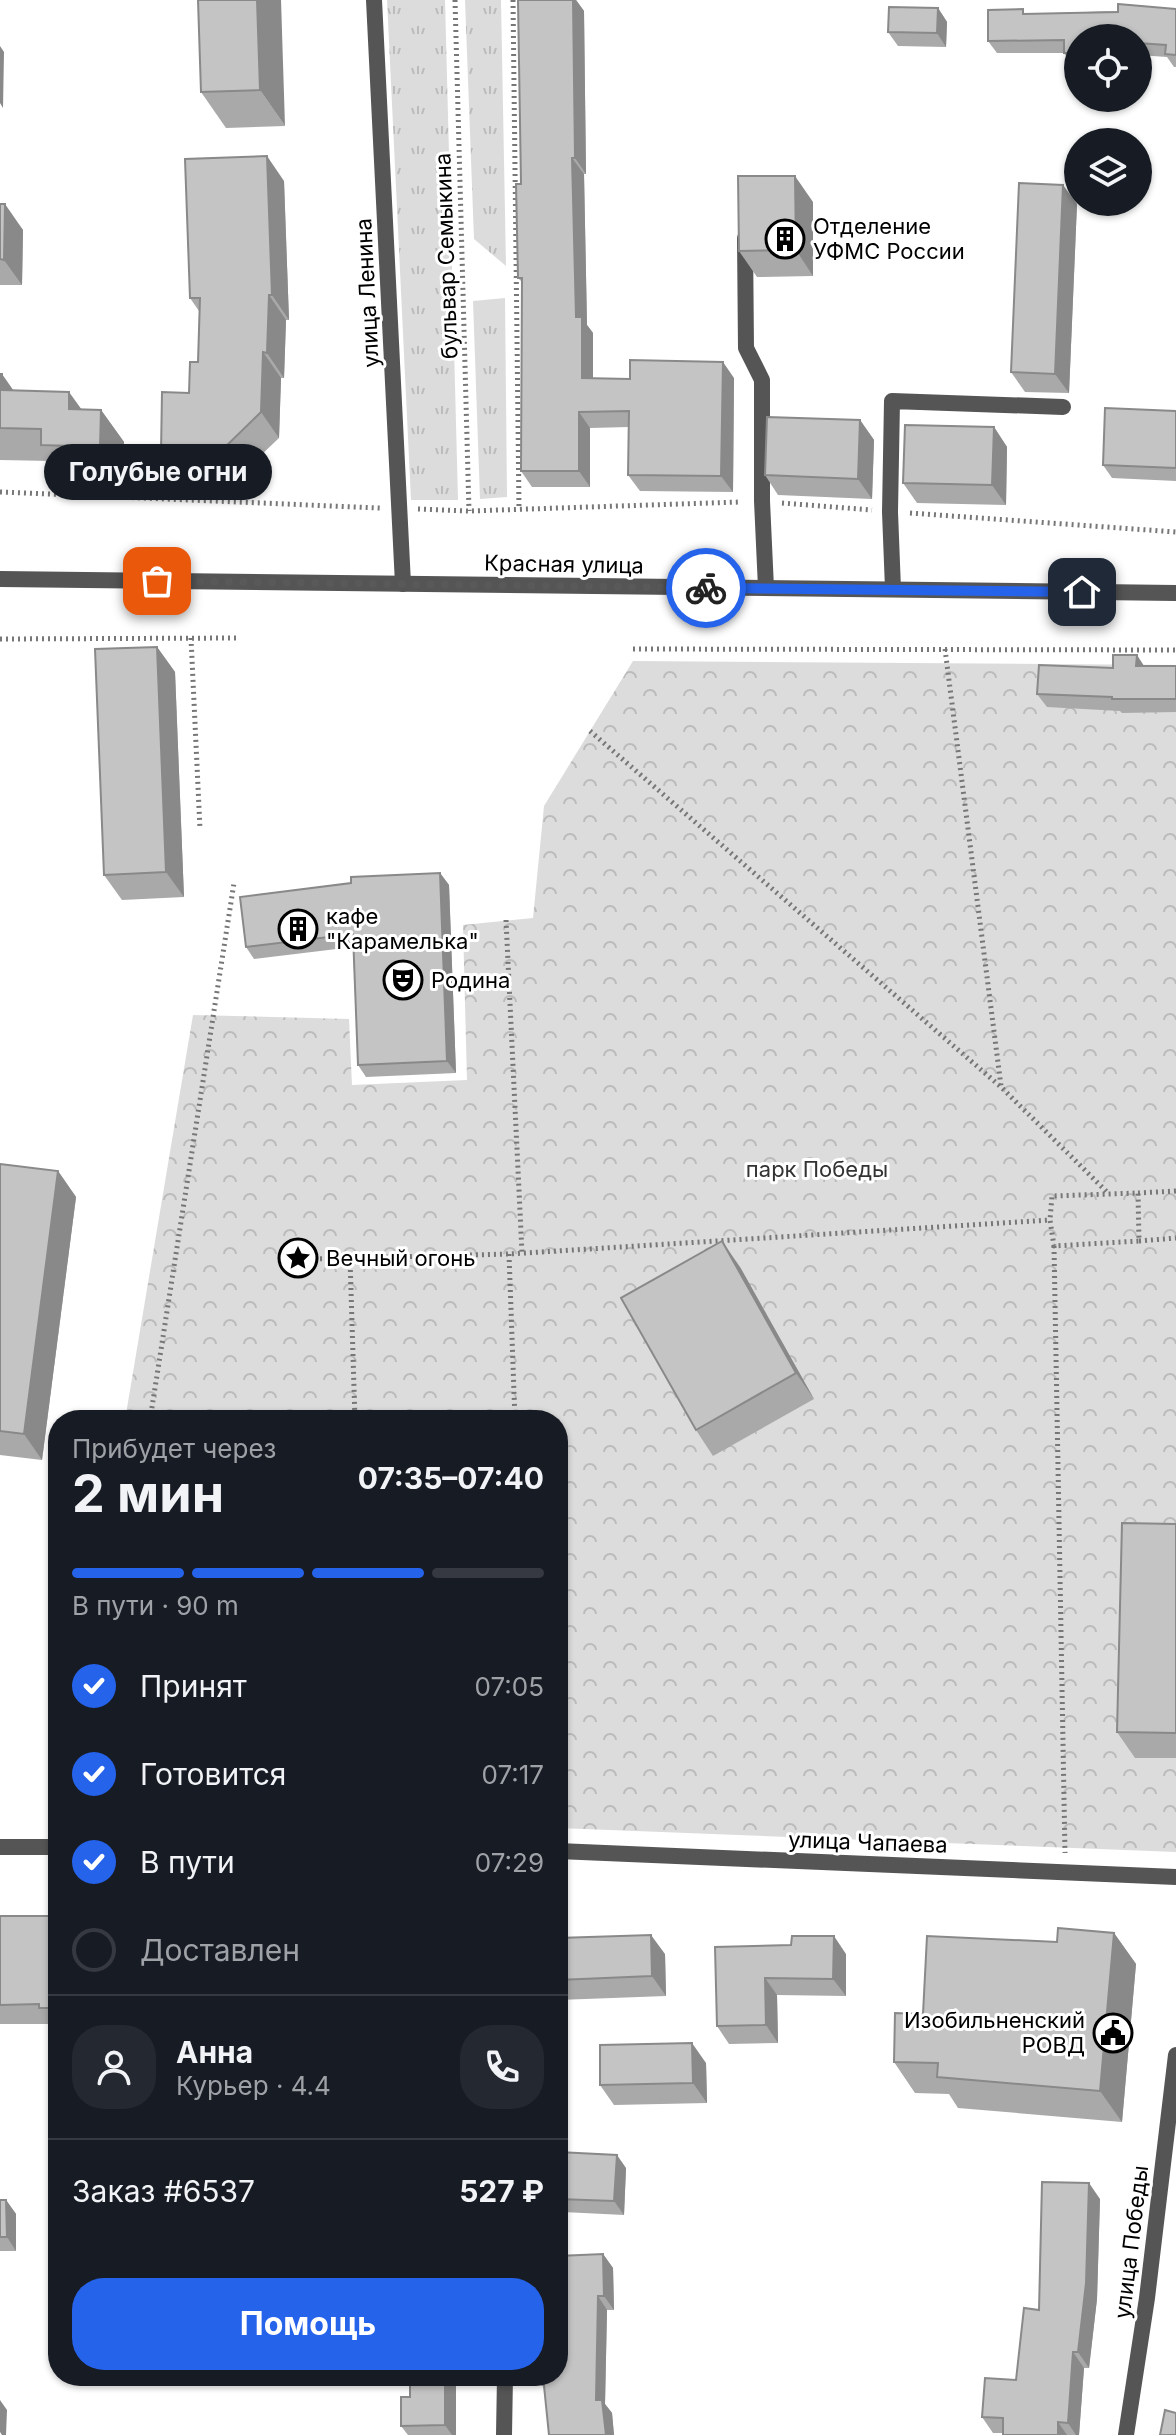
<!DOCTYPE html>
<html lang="ru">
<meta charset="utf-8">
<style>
body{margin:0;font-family:Inter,sans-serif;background:#242831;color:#f1f3f6;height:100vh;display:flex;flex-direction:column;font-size:30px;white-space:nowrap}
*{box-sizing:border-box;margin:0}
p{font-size:26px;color:#9ea1a6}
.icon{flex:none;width:44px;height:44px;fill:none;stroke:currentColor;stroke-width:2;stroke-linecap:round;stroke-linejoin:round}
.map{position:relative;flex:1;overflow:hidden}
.side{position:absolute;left:48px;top:1410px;width:520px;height:976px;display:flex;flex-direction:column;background:#171b24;border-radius:32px;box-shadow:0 2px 6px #0004}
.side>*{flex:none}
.controls{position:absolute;left:1064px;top:24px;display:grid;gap:16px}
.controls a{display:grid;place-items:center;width:88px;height:88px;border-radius:50%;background:#171b24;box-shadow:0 2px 6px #0004;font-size:40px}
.pin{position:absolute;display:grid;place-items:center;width:68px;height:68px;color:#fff;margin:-34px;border-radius:16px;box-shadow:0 4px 12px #0006}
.courier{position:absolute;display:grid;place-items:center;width:80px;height:80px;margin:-40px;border:6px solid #2563eb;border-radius:50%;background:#fff;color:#222;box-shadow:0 2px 10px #0007}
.bubble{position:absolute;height:56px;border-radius:28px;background:#171b24;box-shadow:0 2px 6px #0004;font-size:26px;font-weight:700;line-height:56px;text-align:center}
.overview em{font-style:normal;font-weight:700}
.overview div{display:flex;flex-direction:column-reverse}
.overview{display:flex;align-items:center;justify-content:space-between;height:136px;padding:0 24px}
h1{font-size:52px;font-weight:700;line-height:60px}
.bar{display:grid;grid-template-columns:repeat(4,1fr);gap:12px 8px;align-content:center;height:96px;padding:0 24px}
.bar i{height:10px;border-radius:6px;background:#363941}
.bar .active{background:#2563eb}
.bar p{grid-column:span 4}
.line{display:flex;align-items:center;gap:20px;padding:0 24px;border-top:2px solid #363941}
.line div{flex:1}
.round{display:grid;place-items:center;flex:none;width:84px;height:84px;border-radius:32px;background:#242831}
ol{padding:0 24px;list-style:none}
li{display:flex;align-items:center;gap:24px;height:88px}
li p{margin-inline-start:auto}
li .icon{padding:8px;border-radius:50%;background:#2563eb;color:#fff;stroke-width:4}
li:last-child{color:#9ea1a6}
li i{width:44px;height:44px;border:4px solid #363941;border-radius:50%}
.button{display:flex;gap:16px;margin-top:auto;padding:16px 24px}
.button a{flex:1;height:92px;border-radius:32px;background:#2563eb;color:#fff;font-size:32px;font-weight:700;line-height:92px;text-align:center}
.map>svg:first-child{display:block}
.grass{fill:url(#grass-tufts)}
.forest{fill:url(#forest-crowns)}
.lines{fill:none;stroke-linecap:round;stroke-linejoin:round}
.path{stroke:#777;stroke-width:5;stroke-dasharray:2 4;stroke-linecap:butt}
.service{stroke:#555;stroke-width:16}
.pedestrian{stroke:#555;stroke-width:16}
.minor{stroke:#555;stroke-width:16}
.tertiary{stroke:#555;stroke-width:16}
.wall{fill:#a9a9a9}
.shaded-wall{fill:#898989}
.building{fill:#c4c4c4;stroke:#898989;stroke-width:2}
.done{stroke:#595959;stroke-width:8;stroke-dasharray:0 14.4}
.route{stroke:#2563eb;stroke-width:10}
.labels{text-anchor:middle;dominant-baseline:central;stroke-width:6;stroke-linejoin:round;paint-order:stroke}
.poi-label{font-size:22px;fill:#000;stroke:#fff;text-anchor:start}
.street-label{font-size:22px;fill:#000;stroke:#fff}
.park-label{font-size:22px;fill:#333;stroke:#fff}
</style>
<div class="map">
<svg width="1176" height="2435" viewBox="0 0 1176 2435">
<defs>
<pattern id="grass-tufts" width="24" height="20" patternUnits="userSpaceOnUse" patternTransform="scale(2)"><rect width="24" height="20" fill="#dcdcdc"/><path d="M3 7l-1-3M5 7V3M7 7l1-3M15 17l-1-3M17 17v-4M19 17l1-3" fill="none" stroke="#bbb"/></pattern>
<pattern id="forest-crowns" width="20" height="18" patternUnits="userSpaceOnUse" patternTransform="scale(2)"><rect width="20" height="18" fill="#dcdcdc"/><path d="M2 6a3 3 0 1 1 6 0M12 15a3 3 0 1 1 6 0" fill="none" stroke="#bbb"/></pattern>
</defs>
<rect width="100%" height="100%" fill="#fff"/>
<g class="grass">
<polygon points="387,0 445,0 458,500 411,500"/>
<polygon points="465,0 501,0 506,266 474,239"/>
<polygon points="505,298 507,497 480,499 473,301"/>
</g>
<polygon class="forest" points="633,661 1176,665 1176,1852 558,1828 558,1420 125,1420 193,1015 349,1019 352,1085 467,1080 463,925 533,918 544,806"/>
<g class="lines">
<g class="path">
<polyline points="455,0 469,511"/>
<polyline points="513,0 519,508"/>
<polyline points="0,492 380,508"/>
<polyline points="782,503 872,510"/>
<polyline points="418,509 469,511 740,502"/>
<polyline points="910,513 1176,532"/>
<polyline points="191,638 200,829"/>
<polyline points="0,639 239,638"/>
<polyline points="633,649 1176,650"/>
<polyline points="945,649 1001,1086"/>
<polyline points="590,731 1001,1087 1108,1193"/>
<polyline points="506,920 522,1253"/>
<polyline points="1138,1193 1176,1191"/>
<polyline points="1139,1241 1176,1238"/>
<polyline points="1054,1246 1065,1853"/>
<polyline points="509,1254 515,1420"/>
<polyline points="350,1258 355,1420"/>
<polyline points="314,1259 509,1254 1050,1220 1054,1246 1139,1241 1138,1193 1052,1196 1050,1220"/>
<polyline points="150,1420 234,883"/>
</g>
<g class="service">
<polyline points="745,238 746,348 762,380 762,501 766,588"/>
<polyline points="893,589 890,512 892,401 1063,407"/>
</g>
<polyline class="pedestrian" points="374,0 403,584"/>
<g class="minor">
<polyline points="0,1847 58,1847"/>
<polyline points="558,1851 1176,1877"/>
<polyline points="504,2435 505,2376"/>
<polyline points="1126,2435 1147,2298 1176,2055"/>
</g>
<polyline class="tertiary" points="0,579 1176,593"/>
</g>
<g class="wall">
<polygon points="198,0 285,126 226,128 201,92"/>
<polygon points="518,0 576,0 584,11 586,174 584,174 587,325 593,333 593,378 734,378 733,492 640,491 628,475 629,427 590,428 590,487 532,487 521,471 522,282 518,278 521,184"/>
<polygon points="938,8 947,22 946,47 898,46 888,32"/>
<polygon points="1176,9 1176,67 1174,67 1167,57 1138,55 1138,38 1078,38 1078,66 1073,66 1064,53 997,53 988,41 1027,14"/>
<polygon points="284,181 289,320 286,320 284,378 281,378 279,438 235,480 178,478 161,453 189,393 198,362 199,311 190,298"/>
<polygon points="813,202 813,276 757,277 739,251"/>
<polygon points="0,204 23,230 22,285 0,285"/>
<polygon points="1077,204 1069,393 1025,392 1011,372"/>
<polygon points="0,374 13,390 82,409 101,410 124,442 123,479 63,477 52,461 0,460"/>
<polygon points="1176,411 1176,481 1112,478 1103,465"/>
<polygon points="860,420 874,440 872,499 778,495 765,475"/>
<polygon points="994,427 1007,447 1006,505 917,503 903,483"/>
<polygon points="157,647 175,672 184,897 122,900 104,875"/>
<polygon points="1144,666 1176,666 1176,712 1122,713 1120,711 1047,707 1037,694 1113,668"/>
<polygon points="440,873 449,885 456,1073 366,1077 358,1065 353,947 254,959 246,947"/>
<polygon points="0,1164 58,1171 76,1197 42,1460 0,1455"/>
<polygon points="740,1267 814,1399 713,1456 696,1430"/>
<polygon points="1176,1524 1176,1758 1135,1758 1117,1732"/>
<polygon points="0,1916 58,1916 58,2028 53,2028 50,2024 0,2024"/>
<polygon points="1114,1933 1136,1964 1122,2122 958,2108 949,2094 915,2093 894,2062 923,2014 1057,1942"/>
<polygon points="558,1938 665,1954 666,1996 558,2000"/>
<polygon points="715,1947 846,1954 846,1996 777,1995 778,2043 729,2044 717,2026"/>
<polygon points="706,2063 707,2103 614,2105 600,2085"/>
<polygon points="558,2152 626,2168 624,2215 563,2212 558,2205"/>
<polygon points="1100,2199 1097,2299 1089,2368 1084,2368 1079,2435 1003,2435 1003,2433 993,2433 982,2417 1016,2380 1039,2310"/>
<polygon points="0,2200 6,2200 16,2214 16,2251 0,2251"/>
<polygon points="603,2254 613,2268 614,2310 607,2310 605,2404 612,2413 614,2435 549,2435 544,2386 542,2386 535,2376 558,2376"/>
<polygon points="410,2376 456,2376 456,2435 408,2435 401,2426 410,2397"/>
</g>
<g class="shaded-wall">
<polygon points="257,0 281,0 285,126 260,90"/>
<polygon points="573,0 576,0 584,11 586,174 575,158"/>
<polygon points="938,8 947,22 946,47 937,33"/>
<polygon points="0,46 4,52 3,108 0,103"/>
<polygon points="267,156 284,181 289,320 272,295"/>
<polygon points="572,158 584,174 587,325 593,333 593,394 582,378 576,317"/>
<polygon points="795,176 813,202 813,276 796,250"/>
<polygon points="1063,185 1077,204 1069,393 1055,374"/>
<polygon points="5,204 23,230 22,285 4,260"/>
<polygon points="269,295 286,320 284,378 267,353"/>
<polygon points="263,352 281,378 279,438 261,412"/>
<polygon points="723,362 734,378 733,492 721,476"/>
<polygon points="2,374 25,407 2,390"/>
<polygon points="69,392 92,424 69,409"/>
<polygon points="101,410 124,442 123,479 100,447"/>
<polygon points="579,412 590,428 590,487 579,471"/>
<polygon points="860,420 874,440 872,499 858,479"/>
<polygon points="994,427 1007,447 1006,505 992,485"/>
<polygon points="157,647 175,672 184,897 166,872"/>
<polygon points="1137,655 1146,669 1136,666"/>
<polygon points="440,873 449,885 456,1073 447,1061"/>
<polygon points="58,1171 76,1197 42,1460 24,1434"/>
<polygon points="722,1241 740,1267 814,1399 796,1373"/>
<polygon points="1114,1933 1136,1964 1122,2122 1100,2091"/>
<polygon points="651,1935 665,1954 666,1996 652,1976"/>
<polygon points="834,1936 846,1954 846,1996 833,1979"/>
<polygon points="765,1978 777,1995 778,2043 766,2025"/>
<polygon points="692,2043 706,2063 707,2103 693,2083"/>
<polygon points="617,2155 626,2168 624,2215 614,2201"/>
<polygon points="1089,2183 1100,2199 1097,2299 1089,2368 1078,2352"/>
<polygon points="6,2200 16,2214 16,2251 7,2237"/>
<polygon points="603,2254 613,2268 614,2310 604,2296"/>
<polygon points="598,2296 607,2310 605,2404 612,2413 614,2435 606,2435 596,2400"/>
<polygon points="1073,2352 1084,2368 1079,2435 1076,2435 1068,2423"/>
<polygon points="445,2376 456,2376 456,2435 452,2435 445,2425"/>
<polygon points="0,2400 7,2410 6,2435 2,2435 0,2432"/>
<polygon points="1058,2422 1067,2435 1058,2435"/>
</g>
<g class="building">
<polygon points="198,0 257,0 260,90 201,92"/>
<polygon points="518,0 573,0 575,158 572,158 576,317 582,317 582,378 630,379 630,360 723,362 721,476 628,475 629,411 579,412 579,471 521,471 522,278 518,278 516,184 521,184"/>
<polygon points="1118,4 1176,9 1176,55 1165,54 1166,45 1138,43 1138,38 1078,38 1078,53 1064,53 1064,40 988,41 988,10 1023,9 1023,14 1118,12"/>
<polygon points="889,7 938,8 937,33 888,32"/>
<polygon points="267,156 272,295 269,295 267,353 263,352 261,412 218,454 161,453 162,392 189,393 190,362 198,362 200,298 190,298 185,159"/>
<polygon points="738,176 795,176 796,250 739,251"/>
<polygon points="1019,183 1063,185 1055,374 1011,372"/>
<polygon points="0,204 5,204 4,260 0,259"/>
<polygon points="0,374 2,374 2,390 69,392 69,409 101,410 100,447 41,445 41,429 0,428"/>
<polygon points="1105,408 1176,411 1176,468 1103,465"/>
<polygon points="767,417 860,420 858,479 765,475"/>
<polygon points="905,425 994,427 992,485 903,483"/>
<polygon points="157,647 166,872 104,875 95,649"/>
<polygon points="1113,655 1137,655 1136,666 1176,666 1176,699 1112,699 1112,697 1037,694 1039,665 1113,668"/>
<polygon points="440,873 447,1061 358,1065 353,934 246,947 240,897 351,883 351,877"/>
<polygon points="0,1164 58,1171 24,1434 0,1431"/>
<polygon points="722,1241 796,1373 696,1430 621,1298"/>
<polygon points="1122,1523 1176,1524 1176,1733 1117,1732"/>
<polygon points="0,1916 58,1916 58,2008 39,2008 39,2004 0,2005"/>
<polygon points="1058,1928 1114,1933 1100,2091 937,2077 938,2063 894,2062 895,2013 923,2014 927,1936 1057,1942"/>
<polygon points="651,1935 652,1976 558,1980 558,1938"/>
<polygon points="792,1936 834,1936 833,1979 765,1978 766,2025 717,2026 715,1947 791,1945"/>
<polygon points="692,2043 693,2083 600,2085 600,2045"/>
<polygon points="558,2152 617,2155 614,2201 558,2199"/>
<polygon points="1042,2182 1089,2183 1086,2283 1078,2352 1073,2352 1068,2423 1058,2422 1058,2435 1003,2435 1003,2418 982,2417 985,2378 1016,2380 1024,2308 1039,2310"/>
<polygon points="0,2200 6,2200 7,2237 0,2237"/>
<polygon points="603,2254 604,2296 598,2296 596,2400 602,2400 606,2435 549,2435 543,2376 558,2376 558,2256"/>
<polygon points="410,2376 445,2376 445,2425 401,2426 401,2397 410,2397"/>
<polygon points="1165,2410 1176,2413 1176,2435 1160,2435"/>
</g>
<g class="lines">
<polyline class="done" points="157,581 706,588"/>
<polyline class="route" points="706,588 1082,592"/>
</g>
<defs>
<symbol id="building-ring" viewBox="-11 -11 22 22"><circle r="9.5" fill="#fff" stroke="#000" stroke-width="1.5"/><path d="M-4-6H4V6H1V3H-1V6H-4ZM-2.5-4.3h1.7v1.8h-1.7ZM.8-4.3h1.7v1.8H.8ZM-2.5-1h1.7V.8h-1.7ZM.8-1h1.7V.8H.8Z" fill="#000"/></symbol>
<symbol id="theatre-ring" viewBox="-11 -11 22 22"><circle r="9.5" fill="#fff" stroke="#000" stroke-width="1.5"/><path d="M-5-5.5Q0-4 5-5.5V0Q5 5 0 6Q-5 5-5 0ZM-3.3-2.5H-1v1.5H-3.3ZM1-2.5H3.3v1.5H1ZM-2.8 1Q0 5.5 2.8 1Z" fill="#000"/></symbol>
<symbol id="sight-ring" viewBox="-11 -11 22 22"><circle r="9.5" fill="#fff" stroke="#000" stroke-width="1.5"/><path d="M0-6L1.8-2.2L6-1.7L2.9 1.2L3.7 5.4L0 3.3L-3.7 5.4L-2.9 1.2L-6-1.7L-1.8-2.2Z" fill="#000"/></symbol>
<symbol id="civic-ring" viewBox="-11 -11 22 22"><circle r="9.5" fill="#fff" stroke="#000" stroke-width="1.5"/><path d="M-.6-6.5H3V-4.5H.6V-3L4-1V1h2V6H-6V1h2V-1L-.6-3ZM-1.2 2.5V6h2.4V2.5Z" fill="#000"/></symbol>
</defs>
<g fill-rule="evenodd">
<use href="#building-ring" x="763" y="217" width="44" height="44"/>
<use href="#building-ring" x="276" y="907" width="44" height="44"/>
<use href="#theatre-ring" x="381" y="958" width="44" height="44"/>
<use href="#sight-ring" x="276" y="1236" width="44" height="44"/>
<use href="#civic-ring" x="1091" y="2011" width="44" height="44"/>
</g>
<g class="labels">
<g class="poi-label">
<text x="813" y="226">Отделение<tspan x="813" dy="25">УФМС России</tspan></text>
<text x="326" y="916">кафе<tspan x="326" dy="25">"Карамелька"</tspan></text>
<text x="431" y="980">Родина</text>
<text x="326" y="1258">Вечный огонь</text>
<text x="1085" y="2020" text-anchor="end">Изобильненский<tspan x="1085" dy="25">РОВД</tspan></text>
</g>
<g class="street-label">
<text transform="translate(446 256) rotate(-92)">бульвар Семыкина</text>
<text transform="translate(367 293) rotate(-93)">улица Ленина</text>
<text transform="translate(564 564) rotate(1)">Красная улица</text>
<text transform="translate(868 1842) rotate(2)">улица Чапаева</text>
<text transform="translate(1131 2242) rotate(-83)">улица Победы</text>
</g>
<g class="park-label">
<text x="817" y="1169">парк Победы</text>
</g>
</g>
</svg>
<div class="controls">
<a><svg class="icon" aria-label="locate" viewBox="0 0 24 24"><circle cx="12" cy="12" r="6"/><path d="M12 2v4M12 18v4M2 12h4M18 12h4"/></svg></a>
<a><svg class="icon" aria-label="layers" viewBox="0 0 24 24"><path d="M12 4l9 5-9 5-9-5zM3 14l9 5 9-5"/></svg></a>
</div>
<div class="pin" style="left:157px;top:581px;background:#ea580c"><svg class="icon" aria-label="bag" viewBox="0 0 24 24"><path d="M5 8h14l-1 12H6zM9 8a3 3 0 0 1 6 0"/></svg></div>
<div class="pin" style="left:1082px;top:592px;background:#1f2937"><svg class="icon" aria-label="home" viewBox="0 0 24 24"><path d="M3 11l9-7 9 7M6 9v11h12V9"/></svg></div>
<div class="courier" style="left:706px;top:588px"><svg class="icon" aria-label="bike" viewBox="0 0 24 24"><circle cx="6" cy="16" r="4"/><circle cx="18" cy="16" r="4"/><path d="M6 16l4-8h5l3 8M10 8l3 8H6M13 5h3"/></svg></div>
<div class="bubble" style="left:44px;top:444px;width:228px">Голубые огни</div>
<section class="side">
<div class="overview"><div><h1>2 мин</h1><p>Прибудет через</p></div><em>07:35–07:40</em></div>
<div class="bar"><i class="active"></i><i class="active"></i><i class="active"></i><i></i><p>В пути · 90 m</p></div>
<ol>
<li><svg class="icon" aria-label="check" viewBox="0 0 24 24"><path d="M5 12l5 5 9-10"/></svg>Принят<p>07:05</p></li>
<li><svg class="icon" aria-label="check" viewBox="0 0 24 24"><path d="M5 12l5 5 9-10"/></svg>Готовится<p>07:17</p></li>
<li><svg class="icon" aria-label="check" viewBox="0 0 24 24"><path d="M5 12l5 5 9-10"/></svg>В пути<p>07:29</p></li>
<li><i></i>Доставлен</li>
</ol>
<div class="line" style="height:144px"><a class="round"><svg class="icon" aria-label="person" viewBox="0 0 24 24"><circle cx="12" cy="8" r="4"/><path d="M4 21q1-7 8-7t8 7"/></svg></a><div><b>Анна</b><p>Курьер · 4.4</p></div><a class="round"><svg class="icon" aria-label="phone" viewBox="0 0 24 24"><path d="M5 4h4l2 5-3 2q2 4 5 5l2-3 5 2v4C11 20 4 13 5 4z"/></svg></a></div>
<div class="line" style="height:104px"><div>Заказ #6537</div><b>527 ₽</b></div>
<div class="button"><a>Помощь</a></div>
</section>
</div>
